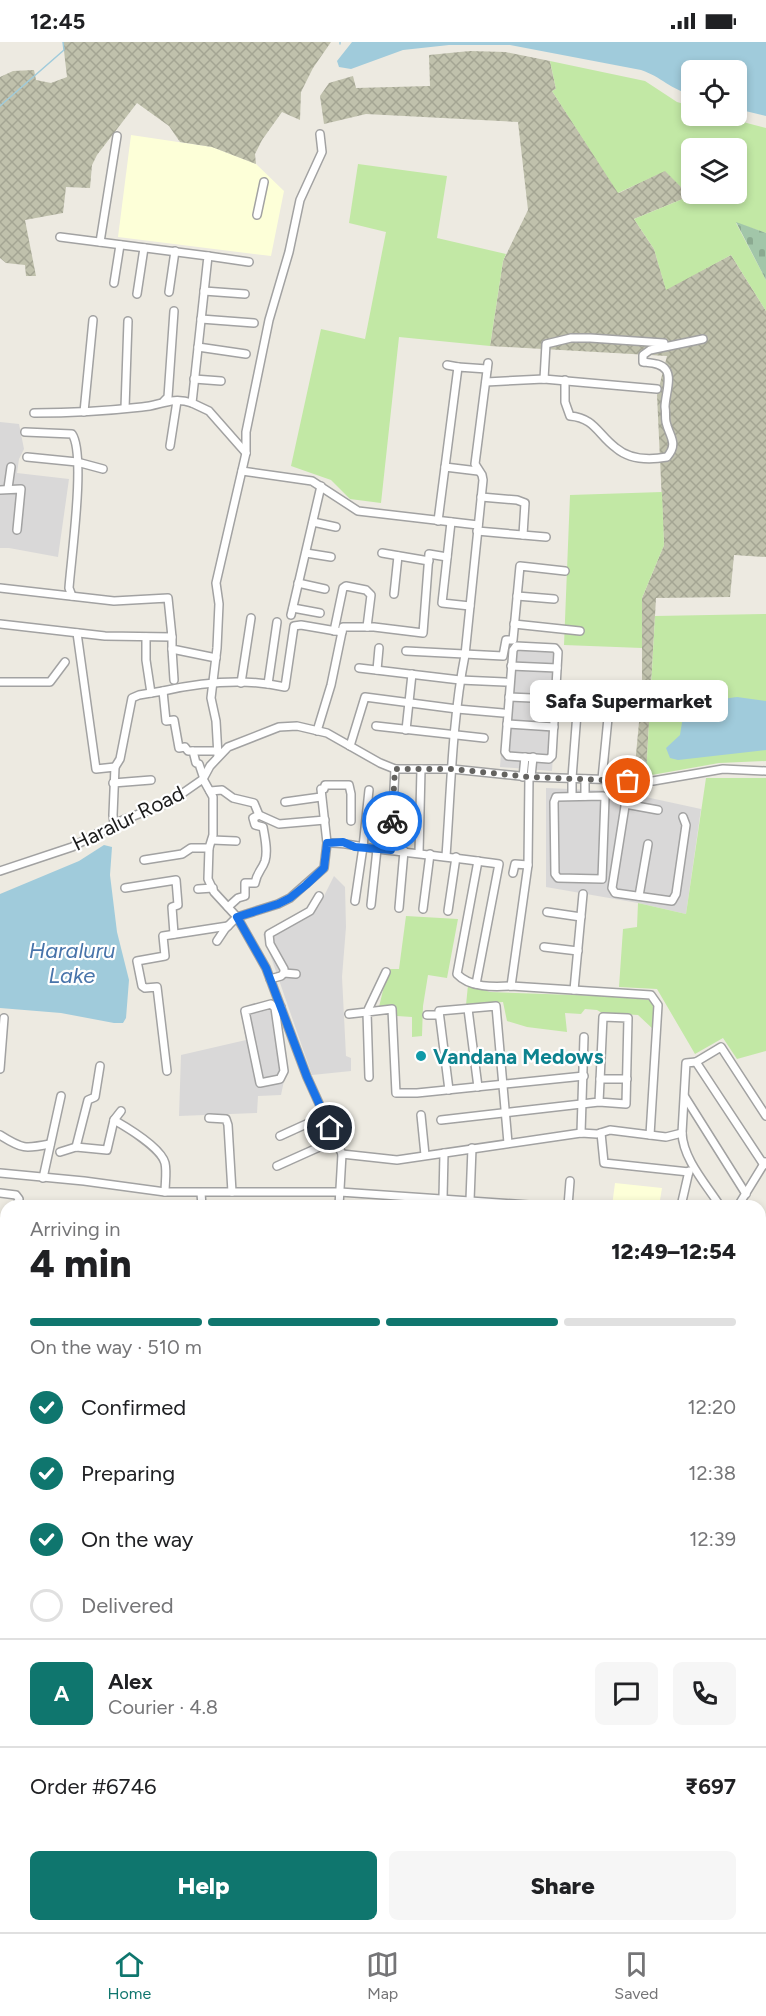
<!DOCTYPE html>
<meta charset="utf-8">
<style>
body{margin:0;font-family:Figtree,sans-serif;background:#f6f6f6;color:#202124;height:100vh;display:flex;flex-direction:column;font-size:22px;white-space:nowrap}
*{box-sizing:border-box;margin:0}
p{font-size:20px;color:#757577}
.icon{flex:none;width:33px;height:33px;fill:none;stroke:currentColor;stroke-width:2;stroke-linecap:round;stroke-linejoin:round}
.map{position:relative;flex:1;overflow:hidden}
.panel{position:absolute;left:0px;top:1158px;width:766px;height:732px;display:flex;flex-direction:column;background:#fff;border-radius:18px 18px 0 0;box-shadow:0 3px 9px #0003}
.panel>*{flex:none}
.controls{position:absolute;left:681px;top:18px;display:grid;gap:12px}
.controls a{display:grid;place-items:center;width:66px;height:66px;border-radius:9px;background:#fff;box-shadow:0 3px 9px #0003;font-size:30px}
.pin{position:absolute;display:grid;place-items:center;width:51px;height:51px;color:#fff;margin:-26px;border:3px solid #fff;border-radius:50%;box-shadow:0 2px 6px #0007}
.courier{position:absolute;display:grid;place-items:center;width:60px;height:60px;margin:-30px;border:4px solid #1a73e8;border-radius:50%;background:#fff;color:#222;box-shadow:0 2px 8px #0007}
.bubble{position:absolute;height:42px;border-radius:9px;background:#fff;box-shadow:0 3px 9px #0003;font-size:20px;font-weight:800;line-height:42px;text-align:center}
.summary em{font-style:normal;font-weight:800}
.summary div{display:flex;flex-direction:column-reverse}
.summary{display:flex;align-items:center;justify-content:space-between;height:102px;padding:0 30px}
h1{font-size:39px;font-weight:800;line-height:45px}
.bar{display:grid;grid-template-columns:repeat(4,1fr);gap:9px 6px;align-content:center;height:72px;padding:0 30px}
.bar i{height:8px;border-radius:4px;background:#e0e0e0}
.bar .selected{background:#0f766e}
.bar p{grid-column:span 4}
.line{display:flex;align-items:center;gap:15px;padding:0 30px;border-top:2px solid #e0e0e0}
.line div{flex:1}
.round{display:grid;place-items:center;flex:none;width:63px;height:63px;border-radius:9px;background:#f6f6f6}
ol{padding:0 30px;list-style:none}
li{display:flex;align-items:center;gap:18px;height:66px}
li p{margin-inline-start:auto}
li .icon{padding:6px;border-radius:50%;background:#0f766e;color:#fff;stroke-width:4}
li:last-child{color:#757577}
li i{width:33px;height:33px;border:3px solid #e0e0e0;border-radius:50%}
.primary-button{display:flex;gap:12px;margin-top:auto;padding:12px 30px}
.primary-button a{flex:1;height:69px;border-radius:9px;background:#0f766e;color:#fff;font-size:24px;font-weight:800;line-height:69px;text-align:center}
.primary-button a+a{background:#f6f6f6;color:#202124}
.status{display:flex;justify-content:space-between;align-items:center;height:42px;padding:0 30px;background:#fff;direction:ltr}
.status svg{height:16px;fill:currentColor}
.dock{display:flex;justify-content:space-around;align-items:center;height:84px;border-top:2px solid #e0e0e0;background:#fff;font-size:16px;color:#757577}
.dock a{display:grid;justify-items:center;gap:3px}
.dock .selected{color:#0f766e}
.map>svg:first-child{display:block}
.residential{fill:#d9d8d8}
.industrial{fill:#e6d2e1}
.education{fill:#fdffd8}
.construction{fill:url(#construction-cross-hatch)}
.farmland{fill:url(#farmland-rules)}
.grass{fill:#c2e8a5;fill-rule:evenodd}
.cemetery{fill:url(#cemetery-stones)}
.water{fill:#a0cbdb}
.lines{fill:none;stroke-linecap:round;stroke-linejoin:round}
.stream{stroke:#a0cbdb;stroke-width:1.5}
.minor-casing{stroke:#a2a2a2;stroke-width:10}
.minor{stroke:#fff;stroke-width:7}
.done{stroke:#646360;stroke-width:6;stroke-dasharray:0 10.8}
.route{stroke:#1a73e8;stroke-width:8}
.culture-dot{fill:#0f9aa8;stroke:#fff;stroke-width:2}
.labels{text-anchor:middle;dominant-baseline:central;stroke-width:4.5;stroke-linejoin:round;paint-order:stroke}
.street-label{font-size:21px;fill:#1b1b1b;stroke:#fff}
.culture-label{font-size:21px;font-weight:bold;fill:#0d838f;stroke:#fff;text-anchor:start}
.water-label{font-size:22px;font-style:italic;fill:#4874aa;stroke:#fff}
</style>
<div class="status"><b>12:45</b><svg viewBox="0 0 49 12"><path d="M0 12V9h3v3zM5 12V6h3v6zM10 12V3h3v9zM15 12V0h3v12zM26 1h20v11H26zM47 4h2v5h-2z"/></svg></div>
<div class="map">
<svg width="766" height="1890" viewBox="0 0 766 1890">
<defs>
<pattern id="construction-cross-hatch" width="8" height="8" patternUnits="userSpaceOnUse" patternTransform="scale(1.5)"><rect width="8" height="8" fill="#c0c1ac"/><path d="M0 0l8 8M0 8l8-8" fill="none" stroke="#a4a593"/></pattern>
<pattern id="farmland-rules" width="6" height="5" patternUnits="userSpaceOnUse" patternTransform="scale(1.5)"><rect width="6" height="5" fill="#e8eccb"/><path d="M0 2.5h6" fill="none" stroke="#c6caae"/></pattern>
<pattern id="cemetery-stones" width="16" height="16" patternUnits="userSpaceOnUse" patternTransform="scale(1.5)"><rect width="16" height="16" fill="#a2c6a9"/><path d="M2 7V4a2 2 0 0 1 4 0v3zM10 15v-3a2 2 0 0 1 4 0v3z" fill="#8baa91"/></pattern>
</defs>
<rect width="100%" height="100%" fill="#edeae1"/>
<g class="residential">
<polygon points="0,380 19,382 24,407 19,417 17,431 69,437 58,515 9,506 0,506"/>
<polygon points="509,603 560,606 552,729 500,725"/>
<polygon points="546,746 618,749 701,767 686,872 638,861 546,845"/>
<polygon points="334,834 345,845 346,885 342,935 346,1014 351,1016 351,1029 312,1033 263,892 296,882 319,864"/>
<polygon points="275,958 279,968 279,989 286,1029 281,1053 258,1054 257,1071 179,1074 181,1013 246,998 240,966"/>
<rect x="167" y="1884" width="97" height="6"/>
</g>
<polygon class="industrial" points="278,1884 383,1884 384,1890 278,1890"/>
<g class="education">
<polygon points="131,93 212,105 256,122 284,149 271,214 118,195"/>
<polygon points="615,1141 662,1146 659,1164 612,1164"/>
</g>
<g class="construction">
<polygon points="63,0 331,0 313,26 301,50 300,78 282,70 262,98 255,112 256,122 212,105 180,100 169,84 137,61 97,113 92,123 90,146 66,145 63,171 25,178 36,234 26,234 25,223 6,221 0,216 0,35 13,29 34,28 36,38 51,41 67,35"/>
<polygon points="470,9 505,10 550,19 556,47 552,49 619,151 665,128 690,154 634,177 654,207 666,247 731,213 766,269 766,515 734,513 730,555 656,556 646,734 634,734 641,659 614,658 614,652 626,652 626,641 642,640 642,556 664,503 657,353 667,314 490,304 503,219 528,168 518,80 366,72 324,82 320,54 329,41 353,34 356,46 430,44 429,13"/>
</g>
<polygon class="farmland" points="383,1884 510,1884 511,1890 384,1890"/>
<g class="grass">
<path d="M550,19L645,39L677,60L691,64L692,74H720L766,86V191L736,181L766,238V269L731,213L666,248L654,207L634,177L690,154L665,129L618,151L552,49L556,47ZM692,106H736V152H692Z"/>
<polygon points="358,122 447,134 437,196 506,212 503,219 490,304 399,295 381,461 350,457 331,438 291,424 321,287 365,297 386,190 349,181"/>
<polygon points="662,450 664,503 642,556 642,606 564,603 570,453"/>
<polygon points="766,572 766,719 719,721 646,734 655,574"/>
<polygon points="706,736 766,736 766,1009 737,1017 723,996 695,1012 657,947 619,945 623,887 637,885 638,861 686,872"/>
<polygon points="406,874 458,877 447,936 428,933 423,964 422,994 412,995 412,975 397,974 393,965 379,965 388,927 399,927"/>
<polygon points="468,943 490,950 603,954 650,958 655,967 653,987 638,973 602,971 597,968 585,967 581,972 565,971 567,990 527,985 507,979 503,960 466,963"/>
<polygon points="606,1884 716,1884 708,1890 610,1890"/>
</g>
<polygon class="cemetery" points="736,180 766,191 766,238"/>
<g class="water">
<path d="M352,0H766V74L737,67L736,28H692L691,52C673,49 660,34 641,28L510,3H449L403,8L351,27L339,25L337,19Z"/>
<polygon points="737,655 766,659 766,708 678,718 670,716 666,706 680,693 685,662"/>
<polygon points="104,803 112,805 110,833 117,890 129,938 126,976 123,981 114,981 61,971 0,966 0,852 79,819"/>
</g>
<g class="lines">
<g class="stream">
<polyline points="340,2 340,0"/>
<polyline points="0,64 64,8 63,0"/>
<polyline points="597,1884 601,1890"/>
</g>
<defs>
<g id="minor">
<polyline points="257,173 264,140"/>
<polyline points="60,195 208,214 192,361 209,369 246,411"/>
<polyline points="100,200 117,94"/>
<polyline points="208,214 249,220"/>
<polyline points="114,241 120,203"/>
<polyline points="204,249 245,252"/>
<polyline points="169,250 175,209"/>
<polyline points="137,252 144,206"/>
<polyline points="201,277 254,281"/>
<polyline points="198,305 246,312"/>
<polyline points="447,323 458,325"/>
<polyline points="194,337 221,339"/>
<polyline points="544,337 546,302 571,296 590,296 664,301"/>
<path d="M565,338V360L570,374C595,376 598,393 616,406C630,418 650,418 667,415C679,401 669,394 666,380C665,375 666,370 665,365C665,354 672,336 666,328C661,321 651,321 643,320V313L650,308L703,297"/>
<polyline points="486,340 544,337 657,347"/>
<polyline points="164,359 168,355 174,269"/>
<polyline points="125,366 128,279"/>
<polyline points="84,370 93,278"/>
<path d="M34,371C70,371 106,369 142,365C160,364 171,354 192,361"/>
<path d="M25,390L72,392C86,412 71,517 69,546L72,554"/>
<polyline points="170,404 177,359"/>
<polyline points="27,415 77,420 103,427"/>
<polyline points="445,425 478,429"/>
<polyline points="242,429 312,439 358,469 478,483"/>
<polyline points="8,446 11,425"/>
<polyline points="0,448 21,447 17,488"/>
<polyline points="481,455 517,458 525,461 523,493"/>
<polyline points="438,479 458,325 487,327"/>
<polyline points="313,480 336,485"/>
<polyline points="451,480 442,561 470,564"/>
<polyline points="477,489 546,495"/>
<polyline points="306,511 331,515"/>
<polyline points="382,511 429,519"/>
<polyline points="298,541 325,547"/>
<polyline points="0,546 114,559 168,556 172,595 105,594 0,582"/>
<polyline points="394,552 398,514"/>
<polyline points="517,554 554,557"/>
<polyline points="293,566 320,571"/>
<polyline points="291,573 321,444"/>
<polyline points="514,582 580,589"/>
<polyline points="334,589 343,546 346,544 366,548 371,553 367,585"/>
<polyline points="77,591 96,727 115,725 113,773 114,782"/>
<polyline points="146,595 146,618 151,651"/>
<polyline points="172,595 172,607 216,616"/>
<polygon points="516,604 555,606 558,610 552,714 549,717 508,714 505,710 513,608"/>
<polyline points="172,607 174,638"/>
<polyline points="406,609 503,614 506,598 513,598 520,524 565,529"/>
<polyline points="511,624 557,626"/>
<polyline points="359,626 460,638 505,640"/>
<polyline points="377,628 379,606"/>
<polyline points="0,640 50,640 65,620"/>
<polyline points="241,641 251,576"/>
<polyline points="268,642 277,580"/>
<path d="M163,649C203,640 245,636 285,645L294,584L301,583L342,590"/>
<polyline points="509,655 555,657"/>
<polyline points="507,682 554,685"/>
<polyline points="376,684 484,696"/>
<polyline points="406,688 412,632"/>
<polyline points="317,689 331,643 343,585 374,585 423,591 429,512 447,515"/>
<polyline points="350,704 365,655 457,667 503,671"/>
<polyline points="193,709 218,709"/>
<polyline points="218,714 216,679 211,656 217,606 219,562 216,541 246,411 246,390 269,278 289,210 300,158 322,110 320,92"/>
<polyline points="115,725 120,717 132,656 139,653 163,649 166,679 174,678 179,706 185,705 188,709 193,709 196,721 199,722 203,734"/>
<polyline points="523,735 525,715"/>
<polyline points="531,735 533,715"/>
<polyline points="203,737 213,755 213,793 209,806 208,837 214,850 237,875 266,926 307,1035 342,1112 339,1164"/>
<polyline points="602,737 608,676"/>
<polyline points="629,739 612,846 615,851 672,859 676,852 686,783 683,775"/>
<polyline points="113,741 151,738"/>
<polyline points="210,749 222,748 233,756 254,761 259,773 279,782 325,778"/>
<polyline points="572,754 572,736 579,645"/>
<polyline points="585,754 585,737"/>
<polygon points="603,754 605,756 602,837 558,836 555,832 554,760 556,755"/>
<polyline points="285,760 321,755"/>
<polyline points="625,762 658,768"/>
<polyline points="212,798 236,799"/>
<path d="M327,801C345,800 361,805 378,807C418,812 458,816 499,822L476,942"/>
<polyline points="391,808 395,727"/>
<polyline points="419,811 421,727"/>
<path d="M446,814C451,747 452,679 465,613L483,438L482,433L475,422L488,321"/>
<polyline points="144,818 182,812 191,806 209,806"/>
<path d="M478,819L457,932C470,946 494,945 511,944L651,953L658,963L650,1093"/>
<polyline points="0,829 72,805 123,778 170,760 203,737 210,724 228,705 279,685 297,684 327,691 380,721 395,727 452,727 529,735 653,739 723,727 766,729"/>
<polyline points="513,831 515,822 528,823"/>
<polyline points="125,846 176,838 178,863 172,865 174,892"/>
<polyline points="198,847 213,846"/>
<polyline points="639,854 648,802"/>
<polyline points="355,859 363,805 369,748"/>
<polyline points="371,863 377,807"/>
<path d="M228,865L238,856L245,854V841H255C257,830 262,828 265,819C268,809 265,796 263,785L255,783L253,776L259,773"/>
<polyline points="399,866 404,809"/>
<polyline points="423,867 430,812"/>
<polyline points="448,869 456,815"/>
<polyline points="547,870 581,875"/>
<polyline points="217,899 225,887 237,875 278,862 290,856 324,826 327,801 321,747 324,747 325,743 349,743 351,752 351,779"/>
<polyline points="544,905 578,909"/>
<polyline points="284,931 296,932"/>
<polyline points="270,937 281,934 284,931 284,927 270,902 269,892 310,869 319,854"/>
<polyline points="511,944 528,823 529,735"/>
<polyline points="574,948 583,852"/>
<polyline points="275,966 271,962 245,969 260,1041 280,1037 284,1029 275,966 281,965"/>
<polyline points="468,967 478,1045"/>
<polyline points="349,972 367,970 386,930"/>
<polyline points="427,973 439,973"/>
<polyline points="696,1020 721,1005 766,1074"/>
<polyline points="0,1027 4,976"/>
<polyline points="167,1029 157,945 145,946 142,944 137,919 165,914 163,894 228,884"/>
<polyline points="369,1035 367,970 392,967 396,1051 417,1051 584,1034"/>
<polyline points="600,1037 627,1037"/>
<polyline points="449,1048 439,969 496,964 508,1101"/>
<polyline points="685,1055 746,1152"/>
<polyline points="421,1073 425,1113"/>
<polyline points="209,1076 226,1077 228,1083 232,1150"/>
<path d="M114,1078C128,1086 161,1106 165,1121C167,1130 165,1141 165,1150"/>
<polyline points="441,1078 599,1060 626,1062 628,976 603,975 599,1060"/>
<polyline points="581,1091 584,995"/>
<polyline points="601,1091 604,1121 689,1130"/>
<path d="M0,1093C22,1107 25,1107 50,1102"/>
<polyline points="280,1094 324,1074"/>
<polyline points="76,1105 88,1058 95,1055 100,1024"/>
<polyline points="60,1110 76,1105 107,1108 114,1078 121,1069"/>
<polyline points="342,1112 397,1118 581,1091 597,1092 610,1088 666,1095 682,1091"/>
<polyline points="277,1124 335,1098"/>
<polyline points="0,1131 84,1139 165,1150 340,1150 543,1164"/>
<polyline points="43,1136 61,1054"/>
<polyline points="0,1151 16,1153 19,1157 17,1164"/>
<polyline points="201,1151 202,1164"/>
<polyline points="443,1156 444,1111"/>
<polyline points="470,1158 472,1106"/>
<polyline points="568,1164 570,1139"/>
<polyline points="681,1164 689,1129"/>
<path d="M720,1164C706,1142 683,1117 682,1091L686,1021L696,1020L764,1123"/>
<polyline points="738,1164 765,1120"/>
<polyline points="0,1181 6,1182"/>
<polyline points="760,1192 766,1183"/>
<polyline points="0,1249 6,1251"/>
<polyline points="760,1257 766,1249"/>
<polyline points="760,1270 766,1277"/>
<polyline points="760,1322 766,1329"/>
<polyline points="760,1352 766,1352"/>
<polyline points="760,1384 766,1384"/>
<polyline points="0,1388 6,1358"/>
<polyline points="0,1396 6,1398"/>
<polyline points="760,1428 766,1428"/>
<polyline points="760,1478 766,1478"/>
<polyline points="0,1479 6,1480"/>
<polyline points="0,1506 6,1507"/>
<polyline points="760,1509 766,1509"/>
<polyline points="0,1532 6,1532"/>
<polyline points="760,1540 766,1540"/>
<polyline points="0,1559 6,1559"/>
<polyline points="760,1571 766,1570"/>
<polyline points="760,1616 761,1616"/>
<polyline points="0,1630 6,1629"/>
<polyline points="0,1659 6,1659"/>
<polyline points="760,1694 766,1701"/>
<polyline points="0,1710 6,1710"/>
<polyline points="760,1740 766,1733"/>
<polyline points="0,1754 6,1754"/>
<polyline points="760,1785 766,1787"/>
<polyline points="0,1799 6,1799"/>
<polyline points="760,1813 766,1816"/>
<polyline points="760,1849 766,1852"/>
<polyline points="268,1884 268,1890"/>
<polyline points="512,1884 513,1890"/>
<polyline points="552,1884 553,1890"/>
<polyline points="106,1890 110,1888 110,1884"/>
</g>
</defs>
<use href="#minor" class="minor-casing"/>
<use href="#minor" class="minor"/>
</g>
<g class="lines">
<polyline class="done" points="392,779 395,727 452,727 529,735 628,739"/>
<polyline class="route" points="330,1086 307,1035 266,926 237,875 278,862 290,856 306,843 324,826 327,801 343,800 355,805 391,808 392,779"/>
</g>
<circle class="culture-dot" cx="421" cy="1014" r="6"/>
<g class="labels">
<g class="street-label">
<text transform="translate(128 776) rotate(-26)">Haralur Road</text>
</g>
<g class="culture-label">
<text x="433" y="1014">Vandana Medows</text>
</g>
<g class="water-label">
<text x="72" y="908">Haraluru<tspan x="72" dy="25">Lake</tspan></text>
</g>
</g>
</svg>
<div class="controls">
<a><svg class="icon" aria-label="locate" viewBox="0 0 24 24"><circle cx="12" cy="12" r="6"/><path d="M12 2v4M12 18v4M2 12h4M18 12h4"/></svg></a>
<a><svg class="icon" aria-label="layers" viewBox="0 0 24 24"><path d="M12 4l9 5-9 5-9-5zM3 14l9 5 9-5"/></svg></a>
</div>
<div class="pin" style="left:628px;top:739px;background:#ea580c"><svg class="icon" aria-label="bag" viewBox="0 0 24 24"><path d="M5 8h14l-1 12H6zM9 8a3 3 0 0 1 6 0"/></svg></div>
<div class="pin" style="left:330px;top:1086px;background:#1f2937"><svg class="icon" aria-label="home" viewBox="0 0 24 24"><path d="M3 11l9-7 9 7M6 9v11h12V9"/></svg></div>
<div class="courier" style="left:392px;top:779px"><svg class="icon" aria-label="bike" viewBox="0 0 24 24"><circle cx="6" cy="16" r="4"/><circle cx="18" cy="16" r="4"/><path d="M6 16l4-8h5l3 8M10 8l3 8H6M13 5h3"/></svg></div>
<div class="bubble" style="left:530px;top:638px;width:198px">Safa Supermarket</div>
<section class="panel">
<div class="summary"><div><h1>4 min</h1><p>Arriving in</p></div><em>12:49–12:54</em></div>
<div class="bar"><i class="selected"></i><i class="selected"></i><i class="selected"></i><i></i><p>On the way · 510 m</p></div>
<ol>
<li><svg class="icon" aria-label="check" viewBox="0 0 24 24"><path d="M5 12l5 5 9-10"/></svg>Confirmed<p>12:20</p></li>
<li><svg class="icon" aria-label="check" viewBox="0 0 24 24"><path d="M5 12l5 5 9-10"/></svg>Preparing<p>12:38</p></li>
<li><svg class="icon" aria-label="check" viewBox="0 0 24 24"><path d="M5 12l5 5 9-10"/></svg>On the way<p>12:39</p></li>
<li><i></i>Delivered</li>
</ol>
<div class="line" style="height:108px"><b class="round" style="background:#0f766e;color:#fff">A</b><div><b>Alex</b><p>Courier · 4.8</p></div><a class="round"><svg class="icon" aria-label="chat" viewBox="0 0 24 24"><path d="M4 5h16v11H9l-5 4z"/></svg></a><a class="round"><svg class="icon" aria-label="phone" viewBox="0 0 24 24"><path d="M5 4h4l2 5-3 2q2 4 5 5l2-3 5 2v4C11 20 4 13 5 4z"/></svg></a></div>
<div class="line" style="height:78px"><div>Order #6746</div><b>₹697</b></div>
<div class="primary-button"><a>Help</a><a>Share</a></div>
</section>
</div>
<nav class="dock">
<a class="selected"><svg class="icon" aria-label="home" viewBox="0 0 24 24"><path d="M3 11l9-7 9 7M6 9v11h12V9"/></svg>Home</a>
<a><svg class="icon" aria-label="map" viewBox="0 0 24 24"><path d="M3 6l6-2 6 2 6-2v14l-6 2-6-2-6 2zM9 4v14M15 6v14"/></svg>Map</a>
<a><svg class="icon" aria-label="saved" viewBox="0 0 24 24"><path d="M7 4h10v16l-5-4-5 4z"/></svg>Saved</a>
</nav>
